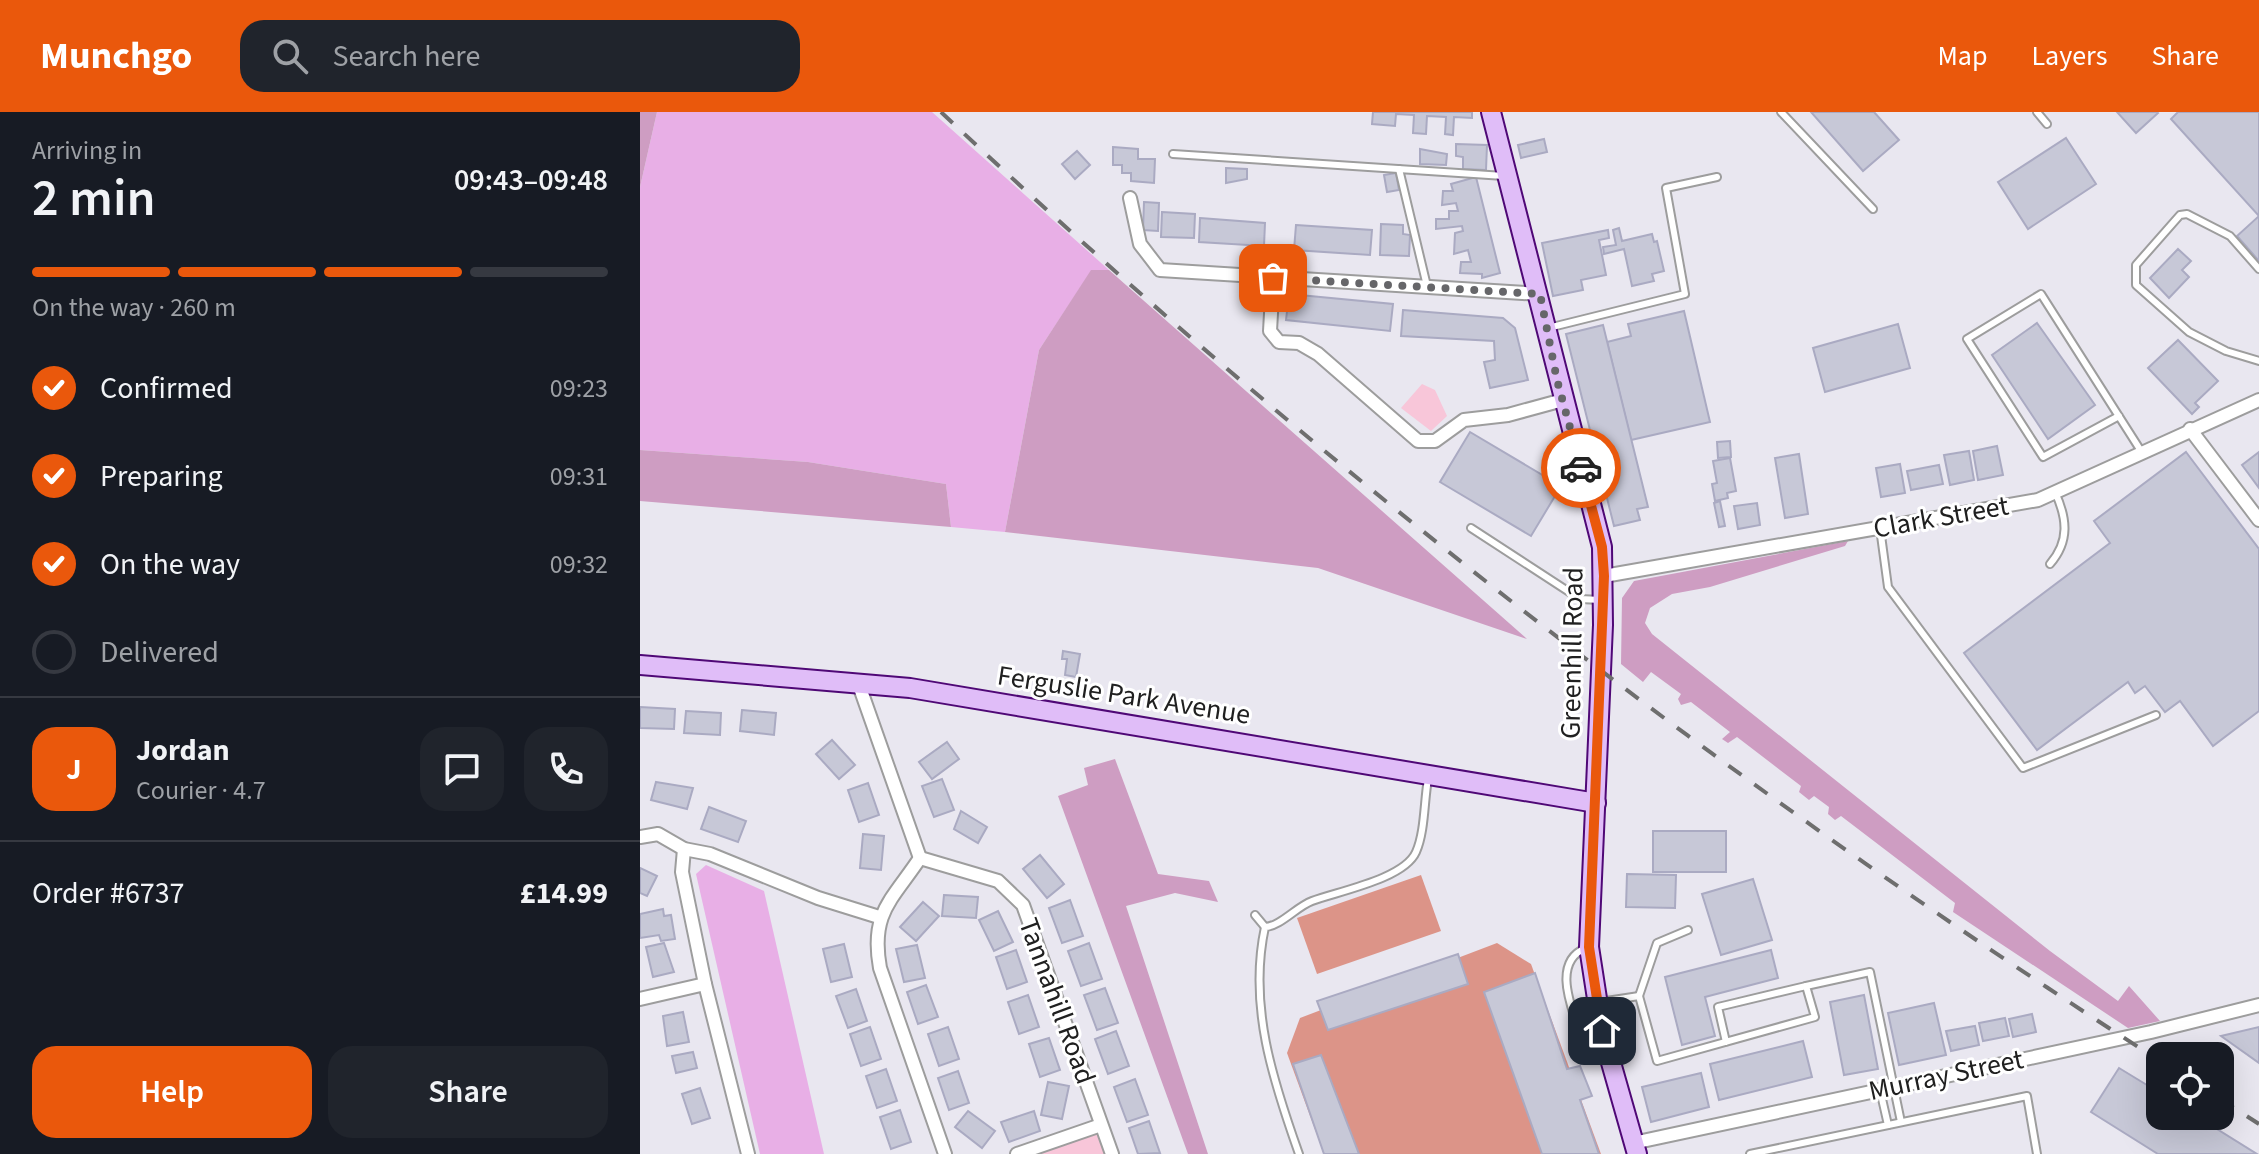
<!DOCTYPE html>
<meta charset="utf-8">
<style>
body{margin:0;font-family:"Source Sans 3",sans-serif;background:#20242c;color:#f1f3f6;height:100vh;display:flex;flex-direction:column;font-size:30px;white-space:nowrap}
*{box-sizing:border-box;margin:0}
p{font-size:26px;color:#9ea1a6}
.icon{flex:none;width:44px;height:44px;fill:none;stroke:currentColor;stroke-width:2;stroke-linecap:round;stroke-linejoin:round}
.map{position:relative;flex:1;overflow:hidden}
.side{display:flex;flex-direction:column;background:#171b24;width:640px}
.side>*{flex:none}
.buttons{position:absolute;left:1506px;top:930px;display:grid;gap:16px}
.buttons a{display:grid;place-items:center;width:88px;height:88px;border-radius:16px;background:#171b24;box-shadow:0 8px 32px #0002;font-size:40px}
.pin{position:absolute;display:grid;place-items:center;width:68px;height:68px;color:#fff;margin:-34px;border-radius:16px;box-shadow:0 4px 12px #0006}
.courier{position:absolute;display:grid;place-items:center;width:80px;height:80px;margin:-40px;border:6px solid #ea580c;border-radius:50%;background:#fff;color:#222;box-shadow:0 2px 10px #0007}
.head em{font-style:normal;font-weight:600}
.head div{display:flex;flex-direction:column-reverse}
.head{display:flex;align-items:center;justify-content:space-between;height:136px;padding:0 32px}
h1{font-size:52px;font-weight:600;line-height:60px}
.bar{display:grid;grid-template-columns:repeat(4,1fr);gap:12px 8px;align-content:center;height:96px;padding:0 32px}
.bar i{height:10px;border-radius:6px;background:#363941}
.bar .selected{background:#ea580c}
.bar p{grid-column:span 4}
.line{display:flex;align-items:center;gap:20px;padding:0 32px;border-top:2px solid #363941}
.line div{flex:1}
.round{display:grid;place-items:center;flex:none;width:84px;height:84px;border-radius:24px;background:#20242c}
ol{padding:0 32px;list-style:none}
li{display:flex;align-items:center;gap:24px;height:88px}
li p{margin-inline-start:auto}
li .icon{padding:8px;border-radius:50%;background:#ea580c;color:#fff;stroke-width:4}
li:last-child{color:#9ea1a6}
li i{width:44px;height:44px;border:4px solid #363941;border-radius:50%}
.button{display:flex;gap:16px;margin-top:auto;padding:16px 32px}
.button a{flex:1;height:92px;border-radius:24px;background:#ea580c;color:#fff;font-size:32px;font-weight:600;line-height:92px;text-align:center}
.button a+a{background:#20242c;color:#f1f3f6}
header{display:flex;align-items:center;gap:48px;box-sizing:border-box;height:112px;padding:0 40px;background:#ea580c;color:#fff}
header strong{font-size:38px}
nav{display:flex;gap:44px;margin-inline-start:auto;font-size:28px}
.search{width:560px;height:72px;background:#20242c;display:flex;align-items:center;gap:20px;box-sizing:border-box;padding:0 28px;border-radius:24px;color:#9ea1a6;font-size:30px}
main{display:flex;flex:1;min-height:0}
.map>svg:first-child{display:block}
.grass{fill:#e8afe6}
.forest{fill:#ce9dc2}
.park{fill:#f8c6d9}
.pitch{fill:#dc9488}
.building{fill:#c7c8d7;stroke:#aaaac2;stroke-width:2}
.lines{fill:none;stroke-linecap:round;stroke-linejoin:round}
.lane-casing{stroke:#9d9d9d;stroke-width:10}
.street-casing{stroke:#9d9d9d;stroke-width:16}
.secondary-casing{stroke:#4f0876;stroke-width:22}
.lane{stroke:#fff;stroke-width:6}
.street{stroke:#fff;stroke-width:12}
.secondary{stroke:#e0bdf8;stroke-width:18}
.rail{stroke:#6e6e6e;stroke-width:4;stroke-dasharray:16 16;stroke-linecap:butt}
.done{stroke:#666669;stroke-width:8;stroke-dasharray:0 14.4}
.route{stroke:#ea580c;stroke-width:10}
.labels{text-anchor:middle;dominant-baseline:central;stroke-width:6;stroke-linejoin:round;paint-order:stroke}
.street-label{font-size:28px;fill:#202020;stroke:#fff}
</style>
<header>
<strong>Munchgo</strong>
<div class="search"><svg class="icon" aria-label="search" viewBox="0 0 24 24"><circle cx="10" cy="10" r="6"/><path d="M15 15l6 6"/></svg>Search here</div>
<nav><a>Map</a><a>Layers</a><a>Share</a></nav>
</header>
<main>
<section class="side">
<div class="head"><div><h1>2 min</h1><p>Arriving in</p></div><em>09:43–09:48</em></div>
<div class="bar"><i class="selected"></i><i class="selected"></i><i class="selected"></i><i></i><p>On the way · 260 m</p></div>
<ol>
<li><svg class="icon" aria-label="check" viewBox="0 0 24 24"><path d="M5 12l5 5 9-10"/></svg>Confirmed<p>09:23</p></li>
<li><svg class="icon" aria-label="check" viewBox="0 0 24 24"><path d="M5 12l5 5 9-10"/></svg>Preparing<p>09:31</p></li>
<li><svg class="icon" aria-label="check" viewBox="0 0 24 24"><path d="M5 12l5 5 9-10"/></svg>On the way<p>09:32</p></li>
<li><i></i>Delivered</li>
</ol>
<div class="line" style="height:144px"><b class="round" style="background:#ea580c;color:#fff">J</b><div><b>Jordan</b><p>Courier · 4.7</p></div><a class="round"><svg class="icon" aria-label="chat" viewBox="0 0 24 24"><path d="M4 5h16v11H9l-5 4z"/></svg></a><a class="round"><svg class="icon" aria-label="phone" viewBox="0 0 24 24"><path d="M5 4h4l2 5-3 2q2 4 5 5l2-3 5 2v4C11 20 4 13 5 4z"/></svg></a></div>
<div class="line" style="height:104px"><div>Order #6737</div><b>£14.99</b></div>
<div class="button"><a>Help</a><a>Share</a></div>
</section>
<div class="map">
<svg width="1619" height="1042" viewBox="0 0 1619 1042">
<rect width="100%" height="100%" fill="#e9e7f0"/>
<g class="grass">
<polygon points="17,0 292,0 469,158 451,159 399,238 365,420 311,415 306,372 168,350 0,338 0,75"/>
<polygon points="66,753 124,779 184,1042 120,1042 56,762"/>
</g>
<g class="forest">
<polygon points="0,0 17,0 0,75"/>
<polygon points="451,158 469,158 887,527 678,456 365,420 399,238"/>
<polygon points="0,338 168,350 306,372 311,415 0,389"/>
<polygon points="1208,429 1205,434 1070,475 1032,482 1010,496 1005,511 1012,522 1410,839 1478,889 1489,874 1520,909 1488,916 1313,800 1315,791 1201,704 1195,708 1188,702 1189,695 1174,684 1169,688 1159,680 1161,674 1097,625 1088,631 1082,627 1090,620 1051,590 1041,593 1038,587 1041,582 1011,560 1003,570 981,552 982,486 994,469"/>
<polygon points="475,647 518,762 569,769 578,790 535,781 486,794 568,1042 548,1042 418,684 448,673 444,656"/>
</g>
<g class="park">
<polygon points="782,272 795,278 807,304 791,319 761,296"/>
<polygon points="457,1020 466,1042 395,1042"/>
</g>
<g class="pitch">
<polygon points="781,763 801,819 677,862 657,806"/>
<polygon points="857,831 891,852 961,1042 684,1042 647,941 660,906"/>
</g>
<g class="building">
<polygon points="733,0 832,0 832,6 814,5 813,23 805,22 806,5 787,4 786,22 773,21 774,3 756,2 755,14 732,12"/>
<polygon points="1171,0 1234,0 1259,28 1223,59"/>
<polygon points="1477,0 1517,0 1518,1 1496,21"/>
<polygon points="1538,0 1619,0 1619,104 1531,7"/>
<polygon points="1426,26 1456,72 1388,117 1358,70"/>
<polygon points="904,27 907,40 881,46 878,33"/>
<polygon points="816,32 847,33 846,58 823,57 823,45 816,44"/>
<polygon points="473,35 498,37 498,47 515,47 514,71 491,69 491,61 482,61 482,53 473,53"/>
<polygon points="780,37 807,42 806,53 780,52"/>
<polygon points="437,39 450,53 435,67 422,52"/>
<polygon points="586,56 607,57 607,67 586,71"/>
<polygon points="756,61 759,78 747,80 744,63"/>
<polygon points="836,65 860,161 842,166 842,162 820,161 821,150 831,150 828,138 814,142 815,121 823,119 822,114 796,117 796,107 809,107 809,99 818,99 816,91 802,93 803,79 813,79 811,72"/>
<polygon points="504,90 519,91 518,119 503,118"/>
<polygon points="522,100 555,102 554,126 521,125"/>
<polygon points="1619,104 1619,149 1597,124"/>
<polygon points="560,106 625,111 624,134 559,130"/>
<polygon points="741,112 763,113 763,122 770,123 769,144 740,143"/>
<polygon points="656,113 732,118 730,143 654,138"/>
<polygon points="979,116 982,129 1012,122 1014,130 1017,129 1024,159 1012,162 1014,169 992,174 984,137 964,142 963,135 976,133 973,118"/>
<polygon points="968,118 969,126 959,128 966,163 941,168 943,178 913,184 902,131"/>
<polygon points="1538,137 1551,149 1542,158 1549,165 1529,186 1510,166"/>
<polygon points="649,182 753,192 750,219 646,208"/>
<polygon points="763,198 863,206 875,216 888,268 850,276 844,250 855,248 854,229 761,224"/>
<polygon points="1044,199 1070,310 991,328 967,230 991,224 988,212"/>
<polygon points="1397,211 1455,293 1408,327 1352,243"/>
<polygon points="1258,212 1270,256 1185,280 1173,236"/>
<polygon points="963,213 1008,395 997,397 1000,408 974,414 926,222"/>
<polygon points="1538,228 1578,269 1555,291 1559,295 1552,302 1508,256"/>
<polygon points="830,320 921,374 891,424 800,370"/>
<polygon points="1090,329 1091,345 1078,346 1077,330"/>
<polygon points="1357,334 1363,363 1338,368 1333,339"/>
<polygon points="1329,339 1334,368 1310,373 1304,343"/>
<polygon points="1546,340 1619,437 1619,599 1573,634 1540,589 1525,600 1505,574 1495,581 1488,570 1397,638 1324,541 1470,431 1454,409"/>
<polygon points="1619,340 1619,376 1602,353"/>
<polygon points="1159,342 1168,402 1145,406 1135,346"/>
<polygon points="1090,346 1096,379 1087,381 1088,386 1075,389 1072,372 1077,371 1073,349"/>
<polygon points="1260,352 1265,381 1241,385 1236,356"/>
<polygon points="1299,353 1303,372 1271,378 1267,359"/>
<polygon points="1080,389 1085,414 1079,415 1074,391"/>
<polygon points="1117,391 1120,413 1098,417 1094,394"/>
<polygon points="423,539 440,542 436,565 425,563 427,547 422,547"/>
<polygon points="0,595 35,597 34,617 0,616"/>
<polygon points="102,598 136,601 134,623 100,619"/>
<polygon points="46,599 81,601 80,623 44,621"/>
<polygon points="192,628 215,653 199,667 176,642"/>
<polygon points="307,630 319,647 292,667 279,650"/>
<polygon points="302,667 314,698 294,705 282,674"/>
<polygon points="16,670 53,676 47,697 11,688"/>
<polygon points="228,671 239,703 219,710 208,678"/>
<polygon points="69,695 106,709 98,730 61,717"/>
<polygon points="321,699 347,715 338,731 314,717"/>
<rect x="1013" y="719" width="73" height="41"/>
<polygon points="223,722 244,724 241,758 220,756"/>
<polygon points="400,743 424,772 407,786 383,757"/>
<polygon points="0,756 17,764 7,784 0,781"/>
<polygon points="987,762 1036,763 1035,796 986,795"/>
<polygon points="1113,767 1132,828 1081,843 1062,782"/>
<polygon points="304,783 338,785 336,806 302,804"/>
<polygon points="430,788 443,824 422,831 409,796"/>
<polygon points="283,790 299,804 276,829 260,815"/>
<polygon points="23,797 24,804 31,803 35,827 21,829 19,823 0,826 0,802"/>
<polygon points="358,799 373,830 354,839 339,808"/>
<polygon points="24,831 34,860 13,865 6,835"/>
<polygon points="449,831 462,867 441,874 428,839"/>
<polygon points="204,832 212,865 191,870 183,837"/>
<polygon points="277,833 285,866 264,870 256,837"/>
<polygon points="376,838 387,870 367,877 356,845"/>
<polygon points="1131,838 1138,866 1065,885 1075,924 1042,933 1025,865"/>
<polygon points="818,842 828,872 688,918 677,889"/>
<polygon points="895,861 927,957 940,954 952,984 940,988 959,1042 902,1042 844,880"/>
<polygon points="286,873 298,905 278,912 267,880"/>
<polygon points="465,876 478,911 457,918 444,883"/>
<polygon points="216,877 227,909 208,916 196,884"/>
<polygon points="388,883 399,915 379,922 368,890"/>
<polygon points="1224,883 1238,957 1204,963 1190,890"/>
<polygon points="1294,891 1306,943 1259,953 1248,901"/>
<polygon points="43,900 49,930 27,934 23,904"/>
<polygon points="1392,902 1396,920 1373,925 1369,907"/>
<polygon points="1365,906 1369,924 1343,929 1339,911"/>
<polygon points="1335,914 1339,933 1311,939 1306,919"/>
<polygon points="230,915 241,947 221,954 210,922"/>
<polygon points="308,915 319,947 299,954 288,922"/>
<polygon points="1619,915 1619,951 1581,924"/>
<polygon points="476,919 489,954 468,962 455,927"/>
<polygon points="409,926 420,958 400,965 389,932"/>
<polygon points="1163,929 1172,965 1079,988 1070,952"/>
<polygon points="53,940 57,956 36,961 32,944"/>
<polygon points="681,943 719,1042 684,1042 653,952"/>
<polygon points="1479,956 1520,981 1520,1004 1556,1004 1617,1042 1518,1042 1451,1000"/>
<polygon points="246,957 257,989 237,996 226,964"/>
<polygon points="318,959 329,991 309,998 298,966"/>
<polygon points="1061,961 1069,995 1011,1010 1002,975"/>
<polygon points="495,967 508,1003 487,1010 474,975"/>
<polygon points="408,970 429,974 422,1007 401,1003"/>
<polygon points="60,976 70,1006 52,1012 42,982"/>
<polygon points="260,998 271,1030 251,1037 240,1005"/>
<polygon points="328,999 355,1019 342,1036 315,1015"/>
<polygon points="394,999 400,1019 369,1030 361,1010"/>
<polygon points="509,1009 520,1041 498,1042 489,1016"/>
</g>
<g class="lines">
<defs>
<g id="lane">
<polyline points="1141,0 1233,97"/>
<polyline points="1397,0 1407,12"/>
<polyline points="533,42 864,64"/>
<polyline points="759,57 787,174"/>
<polyline points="1619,157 1590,124 1547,102 1540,103 1496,153 1496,173 1549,220 1586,239 1619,249"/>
<polyline points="908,216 1045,182 1026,76 1077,65"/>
<polyline points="1479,304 1403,345 1327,227 1401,182 1501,339"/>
<polyline points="831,416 940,487 961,488"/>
<polyline points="1240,416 1248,475 1383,656 1516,603"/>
<path d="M1410,452C1430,429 1427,406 1415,380"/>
<polyline points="615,803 625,815"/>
<path d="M946,836C911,850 932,896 940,922L959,920"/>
<polyline points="1166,874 1230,860 1261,1010"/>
<polyline points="999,884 1017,831 1048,818"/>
<polyline points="960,890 999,884 1017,949 1175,905 1166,874 1078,895 1086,930"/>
<polyline points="1240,978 1248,1013"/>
<path d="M659,1042C633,969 608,893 625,815C641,814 656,795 672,789C699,779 764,767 776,740C785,720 784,689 788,667"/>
<polyline points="1110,1042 1387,984 1397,1042"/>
</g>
<g id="street">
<polyline points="490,86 500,132 520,158 900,182"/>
<polyline points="633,166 630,219 639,230 659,231 678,242 778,329 795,329 824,308 868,303 923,288"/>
<polyline points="1550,317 1619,408"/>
<polyline points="964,464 1398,388 1619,288"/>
<polyline points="219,573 280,746"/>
<polyline points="0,725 18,722 44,737 70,742 178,786 239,805"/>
<polyline points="44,737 42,760 65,872 108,1042"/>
<polyline points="280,746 358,769 383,793 472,1042"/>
<path d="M280,746C252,788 230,801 240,856L305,1042"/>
<polyline points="0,887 65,872"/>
<polyline points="993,1031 1511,920 1619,893"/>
<polyline points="377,1042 461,1013"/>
</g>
<g id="secondary">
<polyline points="851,0 962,435 963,513 949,835 962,919 997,1042"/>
<polyline points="0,553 270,576 956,691"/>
</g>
</defs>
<use href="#lane" class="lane-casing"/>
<use href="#street" class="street-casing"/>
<use href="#secondary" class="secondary-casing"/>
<use href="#lane" class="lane"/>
<use href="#street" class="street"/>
<use href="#secondary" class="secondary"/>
<g class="rail">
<path d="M301,0C676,353 1086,671 1520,949"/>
<polyline points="1580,987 1619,1012"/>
</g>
</g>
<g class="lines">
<polyline class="done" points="633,166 900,182 917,268 941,356"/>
<polyline class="route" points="941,356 962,435 964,464 949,835 962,919"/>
</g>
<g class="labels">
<g class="street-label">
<text transform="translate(1301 405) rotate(-10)">Clark Street</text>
<text transform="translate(932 541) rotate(-89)">Greenhill Road</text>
<text transform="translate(484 583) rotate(9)">Ferguslie Park Avenue</text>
<text transform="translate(417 889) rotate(70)">Tannahill Road</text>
<text transform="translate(1306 963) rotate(-12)">Murray Street</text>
</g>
</g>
</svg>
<div class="buttons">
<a><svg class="icon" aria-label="locate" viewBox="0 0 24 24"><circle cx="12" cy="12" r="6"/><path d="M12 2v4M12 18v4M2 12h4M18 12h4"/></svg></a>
</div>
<div class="pin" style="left:633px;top:166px;background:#ea580c"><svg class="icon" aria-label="bag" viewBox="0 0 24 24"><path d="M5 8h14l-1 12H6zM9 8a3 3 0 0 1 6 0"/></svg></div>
<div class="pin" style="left:962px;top:919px;background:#1f2937"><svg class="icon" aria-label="home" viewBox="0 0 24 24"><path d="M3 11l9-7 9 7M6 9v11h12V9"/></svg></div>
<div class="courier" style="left:941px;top:356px"><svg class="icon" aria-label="car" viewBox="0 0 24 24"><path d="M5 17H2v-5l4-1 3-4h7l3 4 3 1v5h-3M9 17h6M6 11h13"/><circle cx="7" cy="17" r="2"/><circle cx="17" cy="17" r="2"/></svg></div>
</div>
</main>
